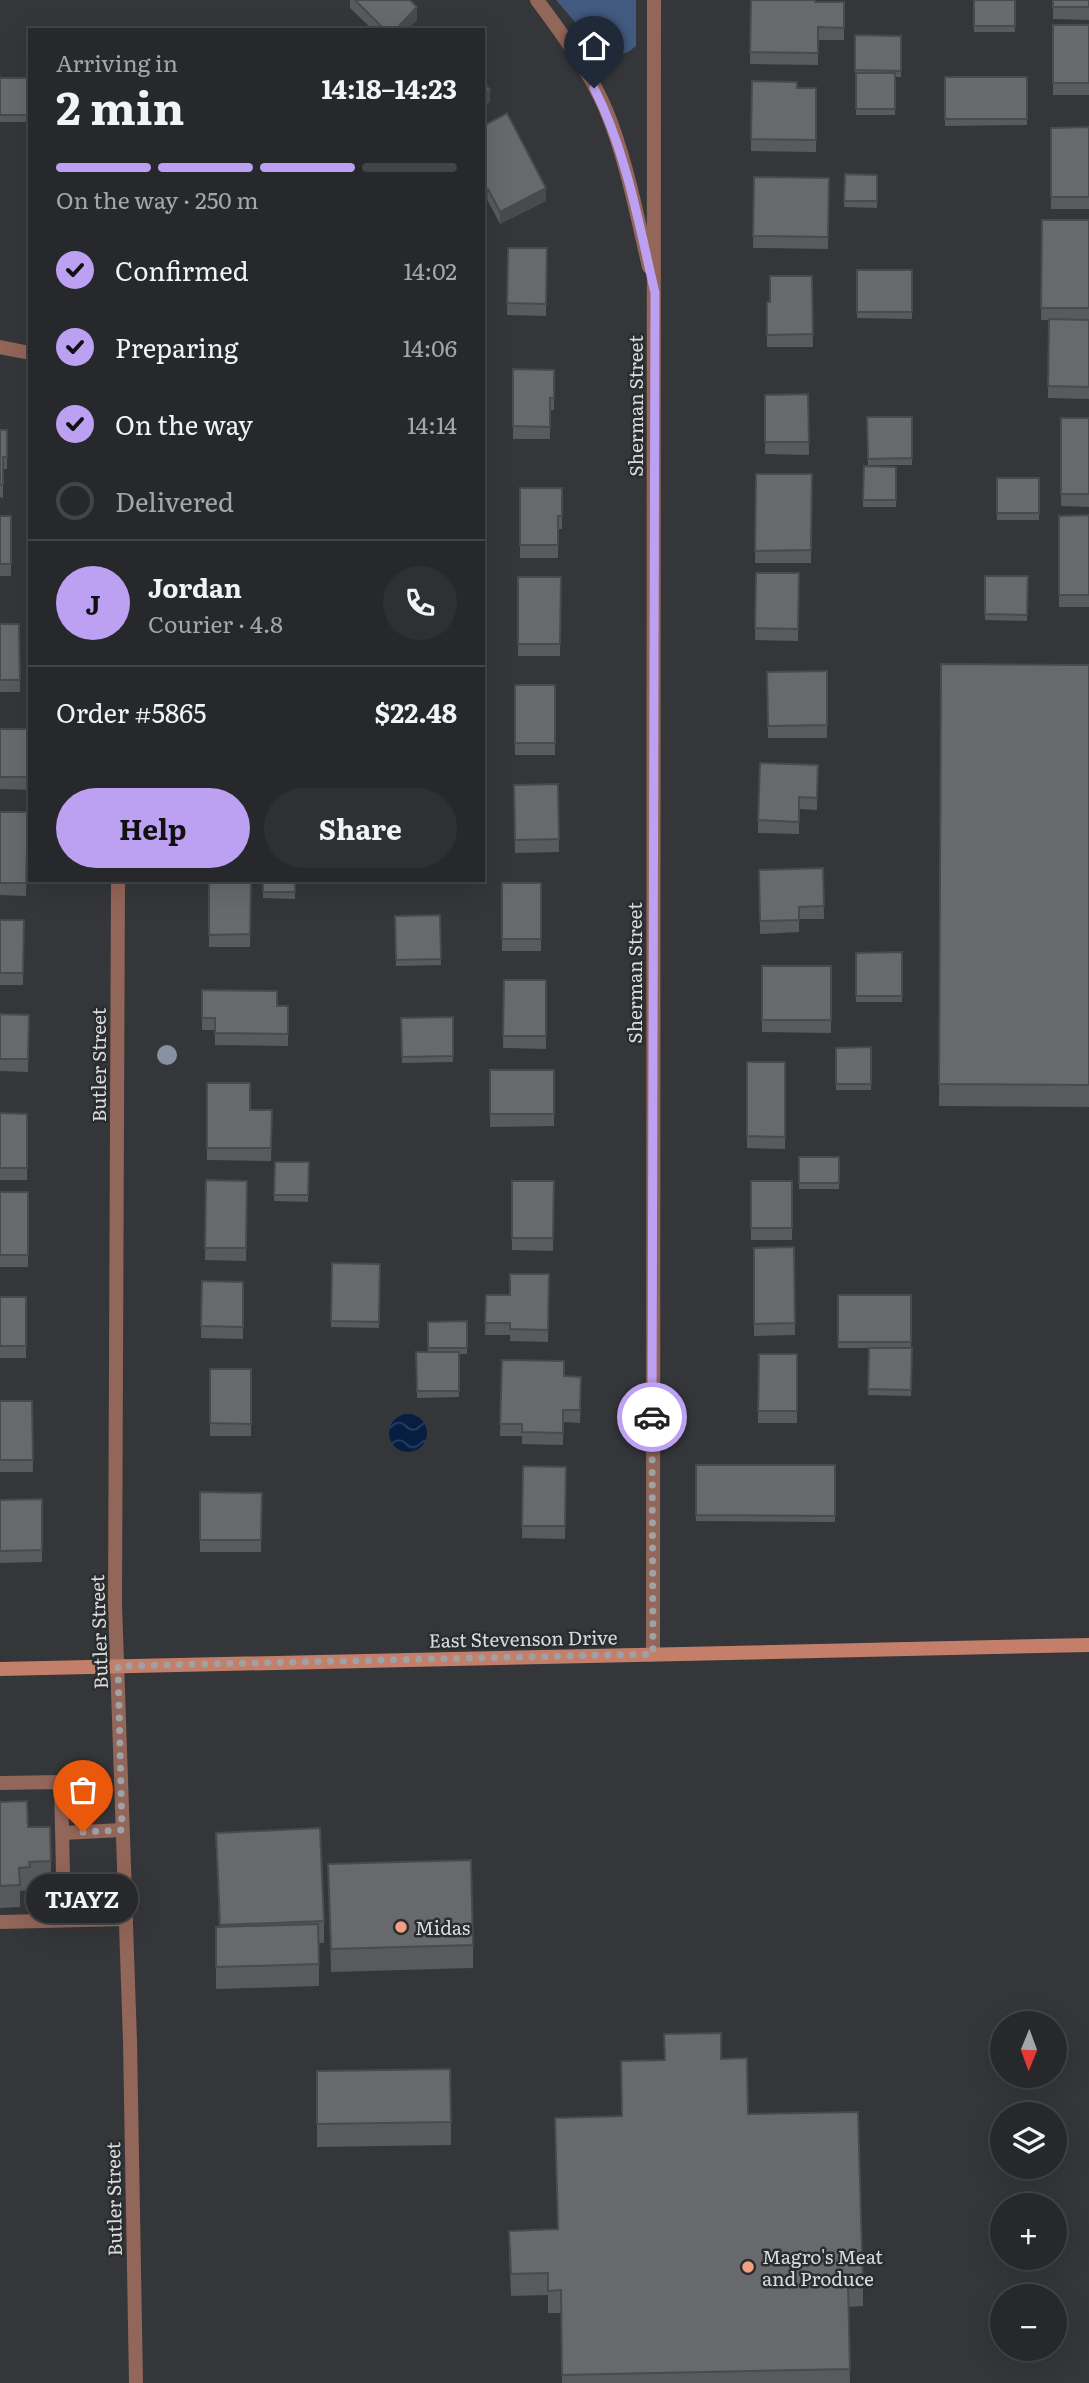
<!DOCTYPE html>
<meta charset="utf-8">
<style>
body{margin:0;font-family:Literata,serif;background:#2f3033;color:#f1f3f6;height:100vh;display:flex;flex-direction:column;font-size:26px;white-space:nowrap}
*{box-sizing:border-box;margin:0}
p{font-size:23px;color:#a4a6a9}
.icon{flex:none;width:38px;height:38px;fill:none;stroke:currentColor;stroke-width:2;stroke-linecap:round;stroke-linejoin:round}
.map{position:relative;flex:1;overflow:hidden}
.side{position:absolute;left:28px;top:28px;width:457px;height:854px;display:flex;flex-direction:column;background:#27282b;border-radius:0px;box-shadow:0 7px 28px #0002,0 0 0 2px #434447}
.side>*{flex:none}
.needle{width:46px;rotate:181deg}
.fabs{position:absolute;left:990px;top:2011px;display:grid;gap:14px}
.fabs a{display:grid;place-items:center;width:77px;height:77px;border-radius:50%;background:#27282b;box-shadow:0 7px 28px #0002,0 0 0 2px #434447;font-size:35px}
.pin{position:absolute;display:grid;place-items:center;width:60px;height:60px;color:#fff;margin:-72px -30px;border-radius:50% 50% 50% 0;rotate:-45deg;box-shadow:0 0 7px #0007}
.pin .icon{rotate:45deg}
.courier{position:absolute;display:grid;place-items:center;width:70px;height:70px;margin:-35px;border:5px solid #bca0f2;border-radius:50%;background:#fff;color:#222;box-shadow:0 2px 9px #0007}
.bubble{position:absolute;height:49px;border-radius:24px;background:#27282b;box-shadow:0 7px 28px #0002,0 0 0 2px #434447;font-size:23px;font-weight:700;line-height:49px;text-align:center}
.head em{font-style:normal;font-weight:700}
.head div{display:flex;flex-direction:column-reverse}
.head{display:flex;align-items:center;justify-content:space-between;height:119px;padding:0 28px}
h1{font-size:46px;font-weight:700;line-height:52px}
.bar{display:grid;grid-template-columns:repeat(4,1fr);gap:10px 7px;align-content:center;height:84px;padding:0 28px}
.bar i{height:9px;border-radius:5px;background:#434447}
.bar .selected{background:#bca0f2}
.bar p{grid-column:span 4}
.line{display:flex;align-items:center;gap:18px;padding:0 28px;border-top:2px solid #434447}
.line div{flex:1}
.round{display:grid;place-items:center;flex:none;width:74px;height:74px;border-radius:37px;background:#2f3033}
ol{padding:0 28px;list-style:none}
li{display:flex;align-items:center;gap:21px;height:77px}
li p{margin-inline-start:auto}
li .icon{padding:7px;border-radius:50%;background:#bca0f2;color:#111;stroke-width:4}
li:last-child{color:#a4a6a9}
li i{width:38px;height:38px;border:4px solid #434447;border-radius:50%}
.cta{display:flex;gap:14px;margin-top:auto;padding:14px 28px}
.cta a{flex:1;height:80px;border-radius:42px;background:#bca0f2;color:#111;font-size:28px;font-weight:700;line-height:80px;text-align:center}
.cta a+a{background:#2f3033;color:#f1f3f6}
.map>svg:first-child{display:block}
.garden{fill:#425a7f}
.water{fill:url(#water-waves)}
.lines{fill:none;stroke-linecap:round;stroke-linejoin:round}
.lane{stroke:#926658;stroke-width:14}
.street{stroke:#926658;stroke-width:14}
.secondary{stroke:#c47f6a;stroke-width:14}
.tree{fill:#8691a2}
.wall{fill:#595a5d}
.shaded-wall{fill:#484a4c}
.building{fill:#67696c;stroke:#484a4c;stroke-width:2}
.done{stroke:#a0a1a4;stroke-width:7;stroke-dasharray:0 12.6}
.route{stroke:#bca0f2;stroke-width:9}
.poi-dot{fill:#f39f85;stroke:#2a2c2e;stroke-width:2.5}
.labels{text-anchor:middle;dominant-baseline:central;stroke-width:5;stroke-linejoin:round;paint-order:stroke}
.street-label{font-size:19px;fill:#dadbdd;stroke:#2a2c2e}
.poi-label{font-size:19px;fill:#dadbdd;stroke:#2a2c2e;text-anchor:start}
</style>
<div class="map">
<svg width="1089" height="2383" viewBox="0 0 1089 2383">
<defs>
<pattern id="water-waves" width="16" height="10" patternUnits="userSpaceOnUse" patternTransform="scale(1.75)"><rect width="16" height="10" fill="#061e42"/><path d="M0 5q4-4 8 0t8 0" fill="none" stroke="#2a3e5d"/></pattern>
</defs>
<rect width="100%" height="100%" fill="#343639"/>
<path class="garden" d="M556,0H636V46C625,55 616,58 603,54Z"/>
<circle class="water" cx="408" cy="1433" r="19"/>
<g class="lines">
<g class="lane">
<polyline points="0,1783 61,1782 64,1920"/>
<polyline points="63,1833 122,1830"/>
<polyline points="0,1922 126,1919"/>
</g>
<g class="street">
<path d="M537,0C563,35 589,70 606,110C626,158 637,216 649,267"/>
<polyline points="0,347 30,353"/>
<polyline points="118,880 115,1604 130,2041 136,2383"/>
<polyline points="653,1654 654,0"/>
</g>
<polyline class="secondary" points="0,1669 1089,1645"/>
</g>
<circle class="tree" cx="167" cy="1055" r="10"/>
<g class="wall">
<polygon points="350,0 410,0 417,20 407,30 373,30 350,8"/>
<polygon points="751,0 844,2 844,40 818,40 818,65 750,64"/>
<rect x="974" y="0" width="41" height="32"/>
<polygon points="1053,0 1089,0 1089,20 1053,19"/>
<rect x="1053" y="25" width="36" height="70"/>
<polygon points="855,35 901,36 901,77 895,77 895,115 856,115 856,77 855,77"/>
<polygon points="945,77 1027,77 1027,125 945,126"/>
<polygon points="0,78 30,78 29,122 0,122"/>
<polygon points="752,81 797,88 816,88 816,152 751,151"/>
<polygon points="483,126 546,201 500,224 488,201"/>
<polygon points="1089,127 1089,209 1051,209 1051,128"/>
<polygon points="845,174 877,175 877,208 844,207"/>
<polygon points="754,177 829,178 828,249 753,248"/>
<polygon points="1042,220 1089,220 1089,399 1048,398 1049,320 1041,320"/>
<polygon points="508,248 547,248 546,316 507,315"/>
<polygon points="857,270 912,270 912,319 857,318"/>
<polygon points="812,276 813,347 767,347 767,302 770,302"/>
<polygon points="513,369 554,370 554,410 550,410 550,439 513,439"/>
<polygon points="808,394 809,455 765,454 765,395"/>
<polygon points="867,417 912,417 912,465 868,465"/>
<polygon points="1061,418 1089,418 1089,507 1061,506"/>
<polygon points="0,430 7,430 7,469 3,469 3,498 0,497"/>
<polygon points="864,466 896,467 896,507 863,507"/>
<polygon points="756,474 812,474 811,563 755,563"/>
<rect x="997" y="478" width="42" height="42"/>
<polygon points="520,488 562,488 562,529 558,529 558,558 520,558"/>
<polygon points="1089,515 1089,607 1059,607 1059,516"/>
<rect x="0" y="516" width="11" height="60"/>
<polygon points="756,573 799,573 798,641 755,640"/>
<polygon points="985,576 1028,576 1027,621 985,620"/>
<polygon points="518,577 561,577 560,656 518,656"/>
<polygon points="0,624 19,624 20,692 0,692"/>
<polygon points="941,664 1089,665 1089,1107 939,1106"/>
<polygon points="827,671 827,738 768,738 767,672"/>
<rect x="515" y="685" width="40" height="70"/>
<polygon points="0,729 30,729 30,790 0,789"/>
<polygon points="818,765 817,810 799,809 799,834 758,833 758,820"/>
<polygon points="558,784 559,852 515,853 514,785"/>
<polygon points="0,812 28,825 26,896 0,895"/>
<polygon points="823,868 824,919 799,919 799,932 760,934 759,870"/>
<polygon points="209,880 251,880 250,947 209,947"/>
<polygon points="263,880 295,880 295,899 263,898"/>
<rect x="502" y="883" width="39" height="68"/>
<polygon points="440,915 441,965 396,966 395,916"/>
<polygon points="0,920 24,920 23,985 0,985"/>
<polygon points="902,952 902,1002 856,1002 856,953"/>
<polygon points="762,966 831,966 831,1033 762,1032"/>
<polygon points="504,980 546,980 546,1049 503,1048"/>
<polygon points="202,990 277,1006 288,1006 288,1046 215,1045 215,1030 202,1030"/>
<polygon points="0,1014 29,1015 28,1072 0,1071"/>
<polygon points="453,1017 453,1062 402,1063 401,1018"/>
<polygon points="871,1047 871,1090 836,1090 836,1048"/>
<polygon points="747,1062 785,1062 785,1149 747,1148"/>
<polygon points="490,1070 554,1070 554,1126 490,1127"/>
<polygon points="207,1083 250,1110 272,1110 271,1161 207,1160"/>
<polygon points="0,1113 27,1114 27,1180 0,1180"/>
<rect x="799" y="1157" width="40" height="32"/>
<polygon points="275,1162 309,1162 308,1202 274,1201"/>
<polygon points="206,1180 247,1181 246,1261 205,1260"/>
<polygon points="512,1181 554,1181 553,1251 512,1250"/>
<rect x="751" y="1181" width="41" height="59"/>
<rect x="0" y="1192" width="28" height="75"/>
<polygon points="794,1247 795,1335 754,1336 754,1248"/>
<polygon points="332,1263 380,1264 379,1328 331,1327"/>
<polygon points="549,1274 548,1342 510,1341 510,1335 485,1335 486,1295 510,1295"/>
<polygon points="202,1281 243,1282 243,1339 201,1338"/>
<polygon points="838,1295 911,1295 911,1348 912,1348 911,1396 868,1395 869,1348 838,1348"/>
<rect x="0" y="1297" width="26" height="61"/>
<polygon points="467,1321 467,1354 459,1354 459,1397 417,1398 416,1352 428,1352 428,1322"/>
<polygon points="759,1354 797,1354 797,1423 758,1423"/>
<polygon points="502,1360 564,1376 581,1389 580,1423 563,1422 563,1445 522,1444 522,1436 500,1436"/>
<rect x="210" y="1369" width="41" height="67"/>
<polygon points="0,1401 32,1401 33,1472 0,1472"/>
<polygon points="696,1465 835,1465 835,1522 696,1521"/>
<polygon points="523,1466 566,1467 565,1539 522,1538"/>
<polygon points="200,1492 262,1493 261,1552 200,1552"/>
<polygon points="42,1499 42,1562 0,1563 0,1500"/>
<polygon points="0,1802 28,1827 51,1861 51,1884 30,1884 30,1890 20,1891 20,1907 0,1908"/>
<polygon points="216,1833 324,1921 324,1943 319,1943 319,1986 216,1989 216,1927 219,1927"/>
<polygon points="328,1864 473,1945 473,1968 331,1972"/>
<polygon points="721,2059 748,2114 863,2284 863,2306 848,2307 850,2383 562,2383 561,2313 548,2313 548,2295 511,2296 509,2253 509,2231 558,2229 555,2118 621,2116 621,2061"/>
<polygon points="317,2071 451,2122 451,2145 317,2147"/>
</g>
<g class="shaded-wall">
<polygon points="417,7 417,20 407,30 395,30"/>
<polygon points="490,90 490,102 483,108 483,95"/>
<polygon points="546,188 546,201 500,224 500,212"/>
<polygon points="488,189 488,201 483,204 483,192"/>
</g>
<g class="building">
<polygon points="355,0 410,0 417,7 395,30 385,30"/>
<polygon points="751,0 815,0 815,2 844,2 844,28 818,27 818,53 750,52"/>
<rect x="974" y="0" width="41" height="26"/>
<rect x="1053" y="0" width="36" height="7"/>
<rect x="1053" y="25" width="36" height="58"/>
<polygon points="855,35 901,36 901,71 855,70"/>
<rect x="856" y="73" width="39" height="36"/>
<rect x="945" y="77" width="82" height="42"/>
<polygon points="0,78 30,78 29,115 0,115"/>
<polygon points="483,81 490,90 483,95"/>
<polygon points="752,81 797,82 797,88 816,88 816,140 751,139"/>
<polygon points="507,113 546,188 500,212 488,189 483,192 483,126"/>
<polygon points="1089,127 1089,197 1051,197 1051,128"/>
<polygon points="845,174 877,175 877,201 844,201"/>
<polygon points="754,177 829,178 828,237 753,236"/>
<polygon points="1042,220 1089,220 1089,308 1041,308"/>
<polygon points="508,248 547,248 546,304 507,303"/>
<rect x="857" y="270" width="55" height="42"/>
<polygon points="770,276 812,276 813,334 767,335 767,302 770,302"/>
<polygon points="1049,319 1089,320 1089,387 1048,386"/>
<polygon points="513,369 554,370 554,398 550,398 550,427 513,426"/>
<polygon points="808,394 809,442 765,442 765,395"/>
<polygon points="867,417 912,417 912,458 868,459"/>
<rect x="1061" y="418" width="28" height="76"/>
<polygon points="0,430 7,430 7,457 3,457 3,485 0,485"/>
<polygon points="864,466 896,467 896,500 863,500"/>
<polygon points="756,474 812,474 811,550 755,551"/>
<rect x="997" y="478" width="42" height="35"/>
<polygon points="520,488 562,488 562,516 558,516 558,545 520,545"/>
<polygon points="1089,515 1089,595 1059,595 1059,516"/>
<rect x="0" y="516" width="11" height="48"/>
<polygon points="756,573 799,573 798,629 755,628"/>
<polygon points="985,576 1028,576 1027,615 985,614"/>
<polygon points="518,577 561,577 560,644 518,644"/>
<polygon points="0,624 19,624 20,680 0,680"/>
<polygon points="941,664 1089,665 1089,1085 939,1084"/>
<polygon points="827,671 827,725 768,726 767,672"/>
<rect x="515" y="685" width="40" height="58"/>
<rect x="0" y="729" width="30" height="48"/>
<polygon points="760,763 818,765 817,798 799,797 799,822 758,820"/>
<polygon points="558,784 559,839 515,840 514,785"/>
<polygon points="0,812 28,812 26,883 0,883"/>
<polygon points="823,868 824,906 799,907 799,920 760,921 759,870"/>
<polygon points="209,880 251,880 250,934 209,935"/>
<rect x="263" y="880" width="32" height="12"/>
<rect x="502" y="883" width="39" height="56"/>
<polygon points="440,915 441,959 396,960 395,916"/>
<polygon points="0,920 24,920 23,973 0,973"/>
<polygon points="902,952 902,996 856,996 856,953"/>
<rect x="762" y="966" width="69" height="54"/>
<polygon points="504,980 546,980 546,1036 503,1036"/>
<polygon points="202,990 277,991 277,1006 288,1006 288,1034 215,1033 215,1018 202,1018"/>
<polygon points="0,1014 29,1015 28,1059 0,1059"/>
<polygon points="453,1017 453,1056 402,1057 401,1018"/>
<polygon points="871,1047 871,1084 836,1084 836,1048"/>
<polygon points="747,1062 785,1062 785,1137 747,1136"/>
<rect x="490" y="1070" width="64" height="44"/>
<polygon points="207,1083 250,1083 250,1110 272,1110 271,1148 207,1148"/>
<polygon points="0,1113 27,1114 27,1168 0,1168"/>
<rect x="799" y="1157" width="40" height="26"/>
<polygon points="275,1162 309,1162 308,1195 274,1195"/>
<polygon points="206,1180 247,1181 246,1248 205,1248"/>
<polygon points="512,1181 554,1181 553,1238 512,1238"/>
<rect x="751" y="1181" width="41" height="47"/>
<rect x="0" y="1192" width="28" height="63"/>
<polygon points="794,1247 795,1323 754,1324 754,1248"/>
<polygon points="332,1263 380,1264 379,1322 331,1321"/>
<polygon points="510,1274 549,1274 548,1330 510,1329 510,1323 485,1323 486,1295 510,1295"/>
<polygon points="202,1281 243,1282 243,1327 201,1326"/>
<rect x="838" y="1295" width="73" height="47"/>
<rect x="0" y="1297" width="26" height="49"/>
<polygon points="467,1321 467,1348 428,1348 428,1322"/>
<polygon points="869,1348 912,1348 911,1390 868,1389"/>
<polygon points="416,1352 459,1352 459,1391 417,1391"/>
<polygon points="759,1354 797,1354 797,1411 758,1411"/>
<polygon points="502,1360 564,1361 564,1376 581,1377 580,1410 563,1410 563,1433 522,1432 522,1424 500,1424"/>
<polygon points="210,1369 251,1369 251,1424 210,1423"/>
<polygon points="0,1401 32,1401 33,1460 0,1460"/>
<polygon points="696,1465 835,1465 835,1516 696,1515"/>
<polygon points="523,1466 566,1467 565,1526 522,1526"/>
<polygon points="200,1492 262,1493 261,1540 200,1540"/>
<polygon points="42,1499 42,1550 0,1551 0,1500"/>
<polygon points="27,1801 28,1827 50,1827 51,1861 29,1862 30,1867 19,1868 20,1885 0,1886 0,1802"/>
<polygon points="320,1828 324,1921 220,1925 216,1833"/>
<polygon points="471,1860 473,1945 331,1949 328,1864"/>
<polygon points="318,1924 319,1964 216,1967 216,1927"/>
<polygon points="721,2033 721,2059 747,2058 748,2114 858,2112 863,2284 848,2284 850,2369 562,2375 561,2290 548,2291 548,2273 511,2274 509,2231 558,2229 555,2118 622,2116 621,2061 665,2060 664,2034"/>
<polygon points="450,2069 451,2122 317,2124 317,2071"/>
</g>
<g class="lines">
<polyline class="done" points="83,1832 122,1830 118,1666 653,1654 652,1417"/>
<path class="route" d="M594,88C626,151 639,224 655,293L652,1417"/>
</g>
<g class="poi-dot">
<circle cx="401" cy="1927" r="7"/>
<circle cx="748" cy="2267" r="7"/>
</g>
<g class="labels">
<g class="street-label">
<text transform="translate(635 406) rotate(-90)">Sherman Street</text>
<text transform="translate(634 973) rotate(-90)">Sherman Street</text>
<text transform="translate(98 1065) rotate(-90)">Butler Street</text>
<text transform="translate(98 1632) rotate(-92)">Butler Street</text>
<text transform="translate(523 1638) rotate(-1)">East Stevenson Drive</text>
<text transform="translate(113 2199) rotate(-91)">Butler Street</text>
</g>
<g class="poi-label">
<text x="415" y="1927">Midas</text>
<text x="762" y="2256">Magro's Meat<tspan x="762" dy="22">and Produce</tspan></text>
</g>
</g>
</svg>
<div class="fabs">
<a><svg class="needle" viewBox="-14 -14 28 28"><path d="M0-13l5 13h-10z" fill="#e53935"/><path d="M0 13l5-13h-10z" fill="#a4a6a9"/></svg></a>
<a><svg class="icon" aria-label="layers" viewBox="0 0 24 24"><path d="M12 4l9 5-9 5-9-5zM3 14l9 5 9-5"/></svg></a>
<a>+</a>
<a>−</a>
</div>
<div class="pin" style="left:83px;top:1832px;background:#ea580c"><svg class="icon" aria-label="bag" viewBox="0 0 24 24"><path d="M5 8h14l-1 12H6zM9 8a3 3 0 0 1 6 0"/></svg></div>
<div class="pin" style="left:594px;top:88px;background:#1f2937"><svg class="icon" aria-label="home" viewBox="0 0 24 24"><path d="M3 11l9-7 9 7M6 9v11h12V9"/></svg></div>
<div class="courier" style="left:652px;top:1417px"><svg class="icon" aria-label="car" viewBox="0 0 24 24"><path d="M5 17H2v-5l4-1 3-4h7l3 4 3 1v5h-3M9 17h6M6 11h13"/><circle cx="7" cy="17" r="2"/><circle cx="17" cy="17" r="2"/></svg></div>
<div class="bubble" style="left:26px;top:1874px;width:112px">TJAYZ</div>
<section class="side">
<div class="head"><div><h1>2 min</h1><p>Arriving in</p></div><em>14:18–14:23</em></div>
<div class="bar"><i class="selected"></i><i class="selected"></i><i class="selected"></i><i></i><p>On the way · 250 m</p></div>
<ol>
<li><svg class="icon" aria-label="check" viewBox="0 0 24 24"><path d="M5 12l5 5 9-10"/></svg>Confirmed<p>14:02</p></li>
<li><svg class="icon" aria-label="check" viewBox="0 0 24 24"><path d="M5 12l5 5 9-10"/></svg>Preparing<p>14:06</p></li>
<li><svg class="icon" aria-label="check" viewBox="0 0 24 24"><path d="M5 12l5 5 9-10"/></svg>On the way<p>14:14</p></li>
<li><i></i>Delivered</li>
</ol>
<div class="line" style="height:126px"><b class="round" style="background:#bca0f2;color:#111">J</b><div><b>Jordan</b><p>Courier · 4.8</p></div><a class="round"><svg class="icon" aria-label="phone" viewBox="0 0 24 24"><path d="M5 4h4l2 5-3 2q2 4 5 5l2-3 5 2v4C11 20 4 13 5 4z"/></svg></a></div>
<div class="line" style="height:91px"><div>Order #5865</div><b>$22.48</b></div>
<div class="cta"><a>Help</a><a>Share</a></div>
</section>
</div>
